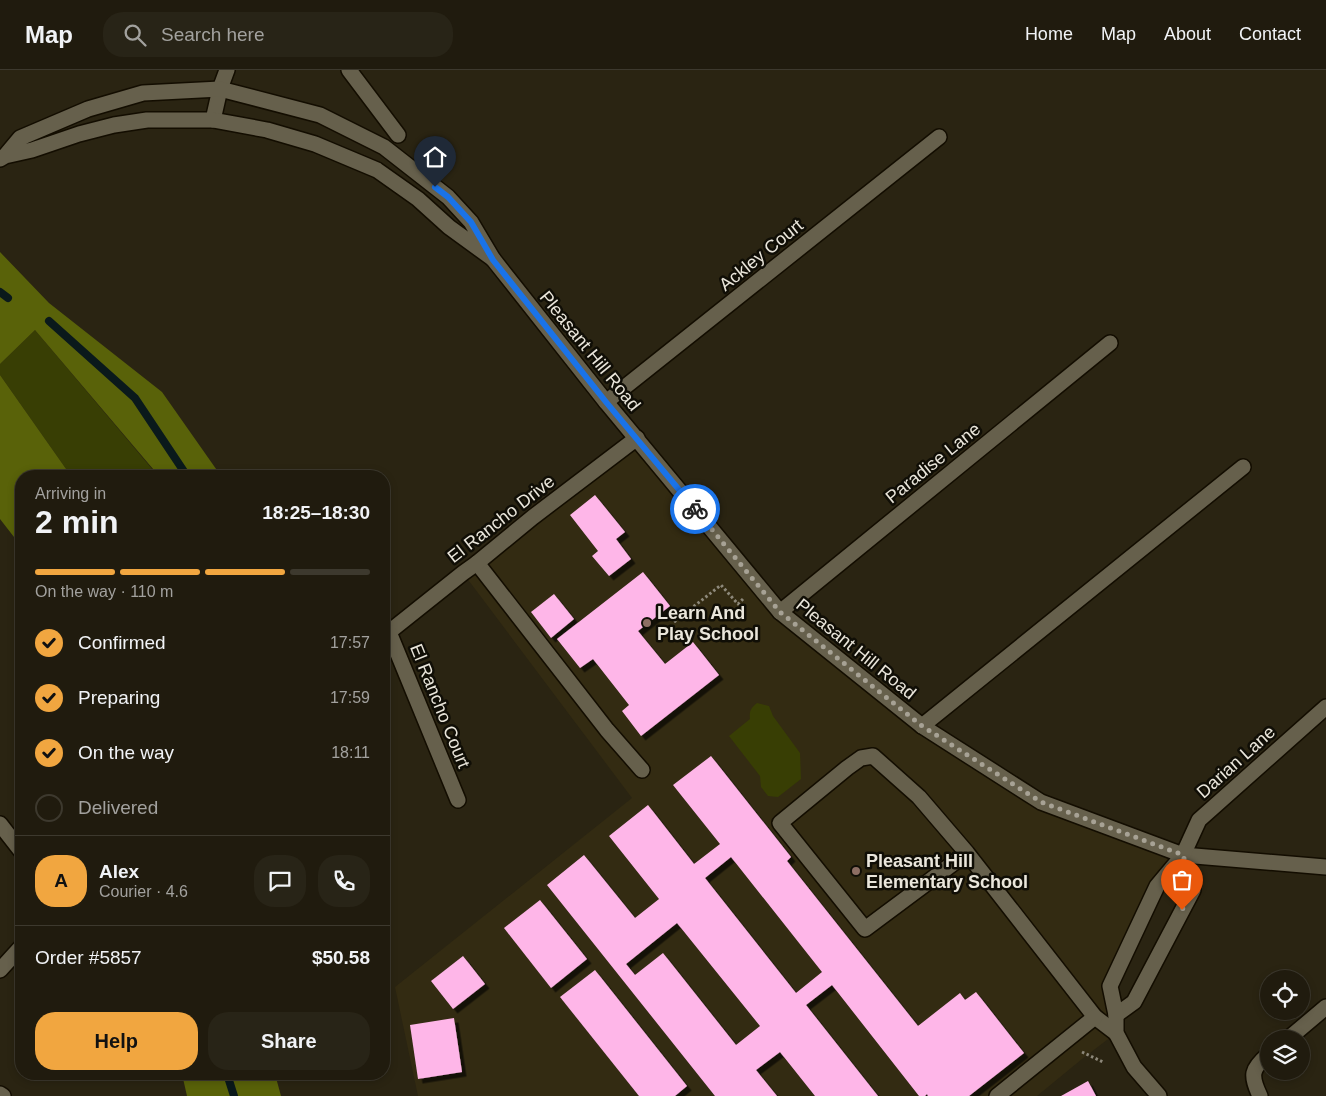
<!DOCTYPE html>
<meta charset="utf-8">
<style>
body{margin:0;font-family:Arial,sans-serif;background:#282417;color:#f1f3f6;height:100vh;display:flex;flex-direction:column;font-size:19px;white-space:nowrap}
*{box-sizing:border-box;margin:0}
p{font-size:16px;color:#a2a19e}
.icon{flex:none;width:28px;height:28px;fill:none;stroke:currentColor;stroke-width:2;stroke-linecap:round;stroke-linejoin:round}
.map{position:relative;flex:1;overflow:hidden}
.panel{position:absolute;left:15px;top:400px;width:375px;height:610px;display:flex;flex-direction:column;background:#201b0e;border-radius:20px;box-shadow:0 2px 8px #0003,0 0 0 1px #3d392e}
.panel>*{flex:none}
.buttons{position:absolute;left:1260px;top:900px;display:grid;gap:10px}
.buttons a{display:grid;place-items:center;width:50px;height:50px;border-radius:50%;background:#201b0e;box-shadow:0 2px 8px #0003,0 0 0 1px #3d392e;font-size:25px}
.pin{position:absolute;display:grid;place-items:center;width:42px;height:42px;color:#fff;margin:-51px -21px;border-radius:50% 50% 50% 0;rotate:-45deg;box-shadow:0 0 5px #0007}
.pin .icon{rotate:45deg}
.courier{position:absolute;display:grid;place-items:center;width:50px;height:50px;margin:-25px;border:4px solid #1a73e8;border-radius:50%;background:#fff;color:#222;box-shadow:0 1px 6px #0007}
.headline em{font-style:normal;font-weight:700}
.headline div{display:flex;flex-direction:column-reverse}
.headline{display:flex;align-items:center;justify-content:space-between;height:85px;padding:0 20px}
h1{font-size:32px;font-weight:700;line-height:38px}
.bar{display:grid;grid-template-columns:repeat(4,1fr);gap:8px 5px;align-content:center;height:60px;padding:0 20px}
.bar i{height:6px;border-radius:4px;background:#3d392e}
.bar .active{background:#f1a640}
.bar p{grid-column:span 4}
.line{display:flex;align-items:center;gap:12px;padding:0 20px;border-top:1px solid #3d392e}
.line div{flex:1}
.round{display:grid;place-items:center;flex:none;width:52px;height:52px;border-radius:20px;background:#282417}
ol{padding:0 20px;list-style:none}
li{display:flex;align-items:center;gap:15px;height:55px}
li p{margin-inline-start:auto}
li .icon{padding:5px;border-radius:50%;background:#f1a640;color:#111;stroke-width:4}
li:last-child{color:#a2a19e}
li i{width:28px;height:28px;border:2px solid #3d392e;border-radius:50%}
.primary-button{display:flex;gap:10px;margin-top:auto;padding:10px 20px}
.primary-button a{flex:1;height:58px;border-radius:20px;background:#f1a640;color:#111;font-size:20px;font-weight:700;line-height:58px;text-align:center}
.primary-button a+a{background:#282417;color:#f1f3f6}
header{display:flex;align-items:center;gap:30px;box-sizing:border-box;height:70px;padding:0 25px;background:#201b0e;border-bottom:1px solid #3d392e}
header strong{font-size:24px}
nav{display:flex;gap:28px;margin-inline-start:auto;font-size:18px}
.search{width:350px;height:45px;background:#282417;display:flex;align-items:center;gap:12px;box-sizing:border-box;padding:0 18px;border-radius:20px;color:#a2a19e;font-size:19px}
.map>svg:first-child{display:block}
.built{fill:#332b12}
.green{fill:#383e04}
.forest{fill:#596209}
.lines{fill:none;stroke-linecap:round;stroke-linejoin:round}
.stream{stroke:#0a191b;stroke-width:8}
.building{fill:#feb6e8;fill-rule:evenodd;filter:url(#shadow)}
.minor-casing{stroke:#130d00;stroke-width:18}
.path{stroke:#8d887a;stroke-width:3;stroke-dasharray:2.5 2.5;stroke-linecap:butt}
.minor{stroke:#66604c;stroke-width:15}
.done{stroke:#a7a295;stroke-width:5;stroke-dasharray:0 9}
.route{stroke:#1a73e8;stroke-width:6}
.education-dot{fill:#8d6e63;stroke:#100e06;stroke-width:2}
.labels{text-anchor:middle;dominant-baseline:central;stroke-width:5;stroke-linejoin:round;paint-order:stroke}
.street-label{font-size:18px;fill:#eae6db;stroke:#100e06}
.poi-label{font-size:18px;font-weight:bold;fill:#eae6db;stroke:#100e06;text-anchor:start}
</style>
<header>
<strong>Map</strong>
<div class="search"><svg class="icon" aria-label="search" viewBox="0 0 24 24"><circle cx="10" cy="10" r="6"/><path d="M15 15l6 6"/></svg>Search here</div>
<nav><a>Home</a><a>Map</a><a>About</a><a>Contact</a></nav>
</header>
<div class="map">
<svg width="1326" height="1026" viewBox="0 0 1326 1026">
<defs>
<filter id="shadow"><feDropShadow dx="4.5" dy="4.5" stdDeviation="0" flood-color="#0009"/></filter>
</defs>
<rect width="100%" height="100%" fill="#2a2412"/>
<polygon class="built" points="639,376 807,564 1041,732 1183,785 1157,816 1110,916 1116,963 1082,989 1037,1026 418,1026 395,917 632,728 463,503 533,447 621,390"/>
<g class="green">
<polygon points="35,260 158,406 71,406 0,305 0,294"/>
<path d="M757,633L769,636L773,646L800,683L801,709L778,727L768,726L761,717L760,706L729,666L750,649C749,641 751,638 757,633Z"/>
</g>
<g class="forest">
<polygon points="0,182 49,233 162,322 221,406 159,406 35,260 0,294"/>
<polygon points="0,305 71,406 21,406 21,476 0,449"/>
<polygon points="182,1004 275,1004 281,1026 187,1026"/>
</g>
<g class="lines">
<g class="stream">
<polyline points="0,222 8,228"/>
<polyline points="49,251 135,328 187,406"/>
<polyline points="227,1004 234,1026"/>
</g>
</g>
<g class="building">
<polygon points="595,425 625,462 616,469 631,489 609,506 592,486 598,481 570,445"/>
<polygon points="643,502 670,536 638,561 665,594 693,572 719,605 641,666 622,641 629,635 593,589 580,598 557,569"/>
<polygon points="554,524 574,549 551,568 531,542"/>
<path d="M711,686L791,787L787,791L918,956L960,923L965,930L976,922L1024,983L969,1026H928L927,1024L925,1026H919L832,915L806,935L878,1026H815L780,982L756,1000L777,1026H715L547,815L584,785L635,848L659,829L609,766L648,735L694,794L720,774L673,715ZM731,787L822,902L796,923L705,808ZM677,853L760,956L736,975L663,883L635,905L626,894Z"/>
<polygon points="540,830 587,889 551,918 504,858"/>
<polygon points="463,886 485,914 453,939 431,911"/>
<polygon points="595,900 687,1016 675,1026 639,1026 560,927"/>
<polygon points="454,948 462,1002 418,1009 410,955"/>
<polygon points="1088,1011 1096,1026 1061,1026"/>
</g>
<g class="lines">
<defs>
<g id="minor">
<polyline points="349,0 398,65"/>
<polyline points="213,50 220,19 227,0"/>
<polyline points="0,89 5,86 32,80 79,64 114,55 147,50 213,50 267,60 315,74 377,100 418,129 449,157 493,189 471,152 448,127 384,77 320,45 220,19 143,23 88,39 20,68 5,86"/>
<polyline points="493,189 606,332 780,542 922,656 1041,732 1183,785 1326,797"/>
<polyline points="606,332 939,67"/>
<polyline points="477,493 607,660 642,700"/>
<polyline points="780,542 1110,273"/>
<polyline points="389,562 463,503 477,493 533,447 637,368"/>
<polyline points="384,565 389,562 458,730"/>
<polyline points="922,656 1243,397"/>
<polyline points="0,754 21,781"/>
<polyline points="967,783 865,859 780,753 847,698 861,688 873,686 919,727 967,783 1095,947 1116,963"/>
<polyline points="0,900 21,877"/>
<polyline points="1116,945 1134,932 1193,820 1183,785"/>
<polyline points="1288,969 1326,937"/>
<polyline points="0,1024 3,1026"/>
<polyline points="997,1026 1095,947"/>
<polyline points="1159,1026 1134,997 1116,963 1116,945 1110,916 1157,816 1183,785 1199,750 1326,637"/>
<path d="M1260,1026C1250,1005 1251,999 1269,984"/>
</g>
</defs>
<use href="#minor" class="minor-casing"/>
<g class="path">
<polyline points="674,552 721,515 738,534 743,529"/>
<polyline points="1082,982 1103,992"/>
</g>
<use href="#minor" class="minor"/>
</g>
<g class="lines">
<polyline class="done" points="695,439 780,542 922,656 1041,732 1183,785 1193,820 1182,840"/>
<polyline class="route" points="435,117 448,127 471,152 493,190 606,332 695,439"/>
</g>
<g class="education-dot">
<circle cx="647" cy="553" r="5"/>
<circle cx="856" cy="801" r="5"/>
</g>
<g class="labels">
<g class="street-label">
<text transform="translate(761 185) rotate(-39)">Ackley Court</text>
<text transform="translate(590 281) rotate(51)">Pleasant Hill Road</text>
<text transform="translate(933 393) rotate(-39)">Paradise Lane</text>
<text transform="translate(501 449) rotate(-38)">El Rancho Drive</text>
<text transform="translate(856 579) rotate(39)">Pleasant Hill Road</text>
<text transform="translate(440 636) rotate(68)">El Rancho Court</text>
<text transform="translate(1236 692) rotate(-42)">Darian Lane</text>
</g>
<g class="poi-label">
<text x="657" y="543">Learn And<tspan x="657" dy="21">Play School</tspan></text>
<text x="866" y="791">Pleasant Hill<tspan x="866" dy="21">Elementary School</tspan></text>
</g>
</g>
</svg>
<div class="buttons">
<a><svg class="icon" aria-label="locate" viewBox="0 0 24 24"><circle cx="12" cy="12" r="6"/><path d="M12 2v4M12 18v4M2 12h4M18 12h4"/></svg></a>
<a><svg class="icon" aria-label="layers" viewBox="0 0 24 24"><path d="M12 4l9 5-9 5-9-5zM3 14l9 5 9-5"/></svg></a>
</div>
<div class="pin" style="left:1182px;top:840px;background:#ea580c"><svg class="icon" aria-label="bag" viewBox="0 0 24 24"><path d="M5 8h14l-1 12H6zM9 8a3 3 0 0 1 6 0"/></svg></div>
<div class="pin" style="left:435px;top:117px;background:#1f2937"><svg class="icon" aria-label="home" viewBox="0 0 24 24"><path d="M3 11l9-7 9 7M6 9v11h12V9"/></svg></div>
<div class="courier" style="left:695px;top:439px"><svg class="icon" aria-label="bike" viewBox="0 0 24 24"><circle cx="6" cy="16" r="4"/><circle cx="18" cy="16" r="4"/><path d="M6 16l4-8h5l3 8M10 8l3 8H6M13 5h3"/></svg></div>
<section class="panel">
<div class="headline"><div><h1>2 min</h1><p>Arriving in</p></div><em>18:25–18:30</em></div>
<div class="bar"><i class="active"></i><i class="active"></i><i class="active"></i><i></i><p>On the way · 110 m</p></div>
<ol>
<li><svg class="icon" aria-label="check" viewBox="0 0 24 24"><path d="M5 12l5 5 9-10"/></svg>Confirmed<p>17:57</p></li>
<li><svg class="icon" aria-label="check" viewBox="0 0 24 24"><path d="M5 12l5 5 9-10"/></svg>Preparing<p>17:59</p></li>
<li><svg class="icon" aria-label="check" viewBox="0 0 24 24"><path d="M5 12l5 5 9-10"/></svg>On the way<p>18:11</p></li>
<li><i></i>Delivered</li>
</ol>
<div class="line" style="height:90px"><b class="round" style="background:#f1a640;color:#111">A</b><div><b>Alex</b><p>Courier · 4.6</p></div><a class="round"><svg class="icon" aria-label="chat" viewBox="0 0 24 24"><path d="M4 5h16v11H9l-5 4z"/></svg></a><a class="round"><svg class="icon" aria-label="phone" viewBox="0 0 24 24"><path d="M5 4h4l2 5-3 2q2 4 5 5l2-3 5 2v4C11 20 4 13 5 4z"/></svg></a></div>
<div class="line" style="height:65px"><div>Order #5857</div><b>$50.58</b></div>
<div class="primary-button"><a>Help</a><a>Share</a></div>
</section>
</div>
